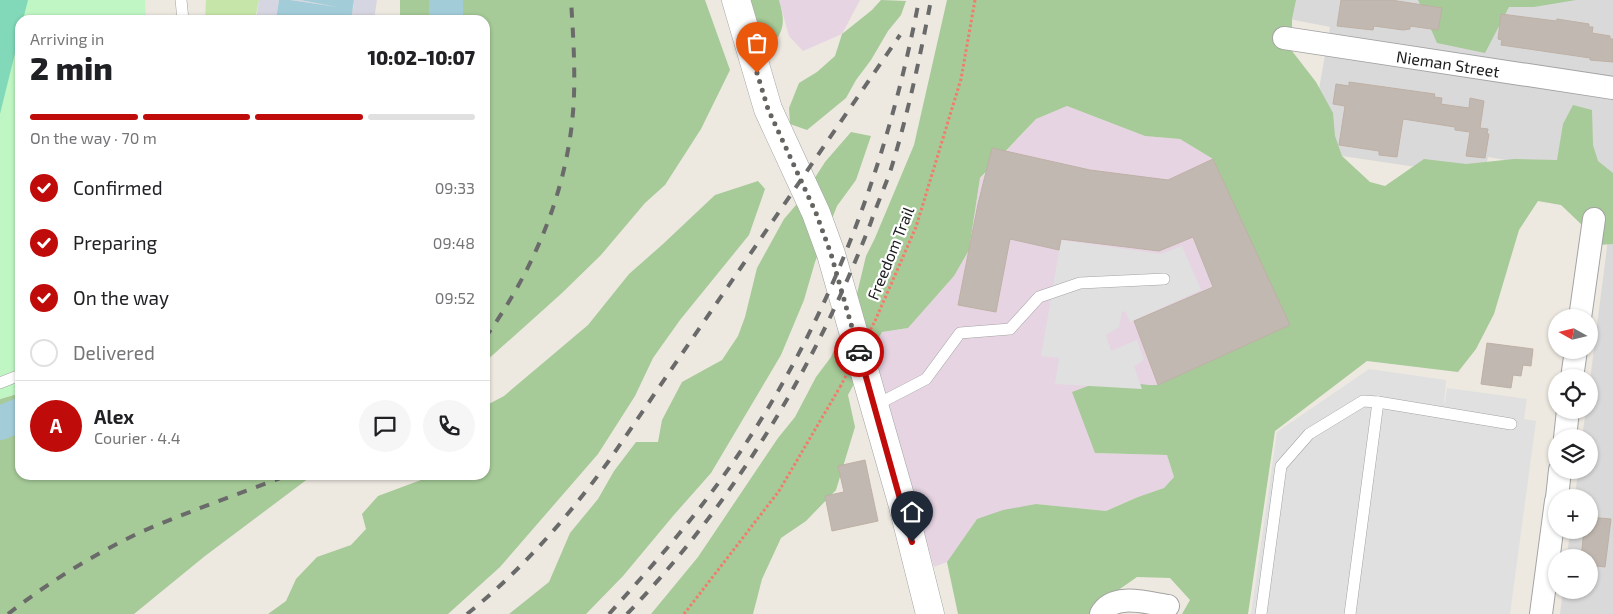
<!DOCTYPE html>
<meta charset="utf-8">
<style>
body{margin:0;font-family:"Exo 2",sans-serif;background:#f6f6f6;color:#202124;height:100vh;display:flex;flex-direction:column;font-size:19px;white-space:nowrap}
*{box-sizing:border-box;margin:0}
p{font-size:16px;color:#757577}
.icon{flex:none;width:28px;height:28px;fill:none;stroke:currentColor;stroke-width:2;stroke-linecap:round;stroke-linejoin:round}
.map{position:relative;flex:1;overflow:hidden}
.details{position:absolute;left:15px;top:15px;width:475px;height:465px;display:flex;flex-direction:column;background:#fff;border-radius:15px;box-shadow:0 1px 4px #0004}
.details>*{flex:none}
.needle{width:32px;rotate:278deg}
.tools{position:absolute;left:1548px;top:309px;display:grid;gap:10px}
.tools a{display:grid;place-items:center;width:50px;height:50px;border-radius:50%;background:#fff;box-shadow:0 1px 4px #0004;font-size:25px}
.pin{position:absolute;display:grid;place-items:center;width:42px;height:42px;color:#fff;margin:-51px -21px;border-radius:50% 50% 50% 0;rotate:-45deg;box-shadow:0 0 5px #0007}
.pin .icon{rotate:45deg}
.courier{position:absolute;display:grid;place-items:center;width:50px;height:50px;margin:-25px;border:4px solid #bf0b09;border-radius:50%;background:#fff;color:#222;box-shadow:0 1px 6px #0007}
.overview em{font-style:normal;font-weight:800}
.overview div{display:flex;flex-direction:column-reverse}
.overview{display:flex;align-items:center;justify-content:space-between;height:85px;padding:0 15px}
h1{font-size:32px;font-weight:800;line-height:38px}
.bar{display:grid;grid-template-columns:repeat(4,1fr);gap:8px 5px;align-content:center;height:60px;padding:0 15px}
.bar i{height:6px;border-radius:4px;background:#e0e0e0}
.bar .active{background:#bf0b09}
.bar p{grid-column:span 4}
.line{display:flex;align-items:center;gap:12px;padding:0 15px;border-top:1px solid #e0e0e0}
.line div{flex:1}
.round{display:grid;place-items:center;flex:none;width:52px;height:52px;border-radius:26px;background:#f6f6f6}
ol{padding:0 15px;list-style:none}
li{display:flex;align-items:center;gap:15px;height:55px}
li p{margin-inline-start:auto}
li .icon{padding:5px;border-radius:50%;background:#bf0b09;color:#fff;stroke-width:4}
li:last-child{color:#757577}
li i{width:28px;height:28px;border:2px solid #e0e0e0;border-radius:50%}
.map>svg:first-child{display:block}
.residential{fill:#dad9d9}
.industrial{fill:#e6d4e2}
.grass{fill:#c6e6a9}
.forest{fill:#a6ca98}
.park{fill:#bff6c4}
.pitch{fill:#82d9b9}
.parking{fill:#e0e0e0}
.plaza{fill:#d6d6e2}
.water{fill:#a3ccd9}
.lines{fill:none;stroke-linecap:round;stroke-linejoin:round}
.river{stroke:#a3ccd9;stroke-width:34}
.building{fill:#c1b9b1;stroke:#beb0a5}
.service-casing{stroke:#a3a3a3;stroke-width:12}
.minor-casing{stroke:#a3a3a3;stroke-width:24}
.tertiary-casing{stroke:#a3a3a3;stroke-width:29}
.path{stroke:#f37b6c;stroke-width:3;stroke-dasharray:2.5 2.5;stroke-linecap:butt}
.service{stroke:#fff;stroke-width:11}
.minor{stroke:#fff;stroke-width:22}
.tertiary{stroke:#fff;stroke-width:28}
.rail{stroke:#6a6a6a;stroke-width:4;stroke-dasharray:10 10;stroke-linecap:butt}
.path-bridge{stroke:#f37b6c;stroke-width:3;stroke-dasharray:2.5 2.5;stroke-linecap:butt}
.done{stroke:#656461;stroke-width:5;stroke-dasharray:0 9}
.route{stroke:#bf0b09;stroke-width:6}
.labels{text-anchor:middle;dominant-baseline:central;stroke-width:4.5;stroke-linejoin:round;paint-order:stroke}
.street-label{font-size:16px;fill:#1c1c1c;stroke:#fff}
</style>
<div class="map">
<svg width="1613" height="614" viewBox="0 0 1613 614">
<rect width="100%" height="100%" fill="#ede9e1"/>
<g class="residential">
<polygon points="1282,0 1613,0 1613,178 1488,157 1484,177 1308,151 1330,27 1279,17"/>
<polygon points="1613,200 1613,614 1560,614 1563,590 1589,590 1589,558 1567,557 1570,530 1589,530 1589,498 1575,497 1578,470 1589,470 1589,438 1582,437 1586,410 1589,410 1589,388"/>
</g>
<g class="industrial">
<polygon points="779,0 860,0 842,34 803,51 789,36"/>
<polygon points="1067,106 1145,136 1180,139 1213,159 1290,325 1158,385 1149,385 1095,453 1167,455 1174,477 1164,488 1138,497 1106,511 1036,504 977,519 947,562 934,567 872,351 882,332 908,328 954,276 969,250 980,179 1036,119"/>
</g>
<polygon class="grass" points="206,0 259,0 255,20 205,20"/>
<g class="forest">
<polygon points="400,0 705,0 730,70 701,129 665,185 645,203 601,255 562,293 485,362 485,20 400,20"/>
<path d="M742,0H779C785,22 785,29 771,47L762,48Z"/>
<polygon points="881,0 906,1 901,15 888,31 871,60 856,80 846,98 807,130 790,124 789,108 799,83 817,72 835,56 842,34 872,10"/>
<polygon points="947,0 1296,0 1292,19 1292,51 1316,82 1333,113 1335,136 1342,156 1370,182 1385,186 1424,159 1466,164 1514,159 1557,160 1563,124 1573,105 1592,110 1593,145 1598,161 1613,173 1613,244 1598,245 1581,224 1561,205 1538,201 1519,230 1494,314 1476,349 1458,372 1367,361 1275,431 1248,614 1182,614 1190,600 1170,578 1137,577 1117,591 1095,614 958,614 947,562 977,519 1003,510 1036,504 1106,511 1138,497 1164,488 1174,477 1167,455 1095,453 1072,392 1104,380 1149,385 1158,385 1289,325 1213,159 1180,139 1145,136 1067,106 1036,119 980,178 969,250 954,276 908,328 882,332 848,395 855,427 836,490 806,521 781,538 762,579 753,614 651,614 698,557 778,438 795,417 816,377 831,357 855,302 866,256 875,238 914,145"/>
<polygon points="1418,0 1576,0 1534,7 1509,7 1485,53 1437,43"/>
<polygon points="851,132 871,136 856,180 837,206 815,262 804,300 781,355 711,473 673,516 623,576 586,614 509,614 549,582 570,533 598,499 614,471 636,442 658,442 662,420 682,382 722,360 738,336 745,317 757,268 784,219 802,198 825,162"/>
<polygon points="758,181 765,189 749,235 680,320 653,358 635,396 598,454 500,567 448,614 268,614 286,601 296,579 317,557 351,545 366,529 362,514 378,496 429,477 430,475 485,475 485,406 504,396 588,325 629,274 663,244 715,195"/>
<polygon points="20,393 20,475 313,475 205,556 134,614 0,614 0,399"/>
</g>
<polygon class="park" points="0,0 145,0 146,20 20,20 20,393 0,399"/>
<polygon class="pitch" points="0,0 28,0 23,20 20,20 20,33 0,114"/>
<g class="parking">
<polygon points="1061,240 1161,254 1182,246 1201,290 1130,322 1126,312 1122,311 1119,327 1106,335 1111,351 1137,340 1144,360 1134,366 1142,389 1055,384 1059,358 1041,356"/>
<polygon points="1369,369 1446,380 1444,403 1445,403 1447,388 1527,399 1524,419 1536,421 1510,614 1251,614 1277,432"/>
</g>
<g class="plaza">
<polygon points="259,0 279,0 276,20 256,20"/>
<polygon points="290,0 300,0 353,9 354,0 377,0 374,20 351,20 352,9"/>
</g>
<polygon class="water" points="279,0 290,0 338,7 300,0 354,0 351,20 276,20"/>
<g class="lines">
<g class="river">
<polyline points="446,0 446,20"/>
<polyline points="0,423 20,415"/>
</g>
</g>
<g class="building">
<polygon points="1341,0 1391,0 1442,8 1438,30 1410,26 1410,29 1403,30 1374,26 1373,30 1337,26"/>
<polygon points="1501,14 1556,21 1557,19 1589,24 1589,27 1593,27 1592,33 1610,36 1610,39 1613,39 1613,62 1590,60 1590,58 1501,45 1502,40 1498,39"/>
<polygon points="1349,82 1435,94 1434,97 1442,98 1441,104 1469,108 1470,98 1484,101 1480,128 1488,129 1487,134 1489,134 1485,158 1466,156 1470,132 1455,130 1455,127 1403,119 1397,157 1379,155 1379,151 1339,145 1345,106 1333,104 1336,84 1349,86"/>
<polygon points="992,148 1090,170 1168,180 1213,159 1290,325 1158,385 1134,321 1213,287 1193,237 1159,251 1061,239 1059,250 1010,239 996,312 958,305 978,204"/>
<polygon points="1487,343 1533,349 1531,366 1523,365 1521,376 1513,375 1511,388 1481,384"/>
<polygon points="865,460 878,521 832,531 825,496 844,492 838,466"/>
<polygon points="1589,517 1611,519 1605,567 1589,565 1589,558 1581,558 1584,530 1589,530"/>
</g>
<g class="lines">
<defs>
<g id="service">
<polyline points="181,0 183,20"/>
<polyline points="0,383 20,375"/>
<polyline points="874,406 926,379 960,333 1010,329 1039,297 1080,283 1164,279"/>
<polyline points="1261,614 1281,466 1309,434 1363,401 1378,402 1511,424"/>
<polyline points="1350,614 1378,402"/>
</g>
<g id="minor">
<path id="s1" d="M1284,38L1613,88"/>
<polyline points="1580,318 1594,219"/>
<polyline points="1572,378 1576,350"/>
<polyline points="1565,438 1568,410"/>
<polyline points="1557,498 1560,470"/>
<path d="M1101,614C1113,592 1148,603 1168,606"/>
<polyline points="1541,614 1556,501"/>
</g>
<polyline id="tertiary" points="736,0 768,109 816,213 831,254 903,506 930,614"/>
</defs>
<use href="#service" class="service-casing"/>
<use href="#minor" class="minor-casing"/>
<use href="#tertiary" class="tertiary-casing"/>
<g class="path">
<polyline points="875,321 916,227 961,79 975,0"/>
<polyline points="684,614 779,491 840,387"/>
</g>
<use href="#service" class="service"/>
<use href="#minor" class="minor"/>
<use href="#tertiary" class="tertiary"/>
<g class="rail">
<path d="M485,338C536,267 571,183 574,95C575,63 573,32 571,0"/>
<path d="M8,614C49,582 94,554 141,532C189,511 239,494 288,475"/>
<path d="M467,614C522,570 567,518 608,462L900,35"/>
<path d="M609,614C644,575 680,535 711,493C820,347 885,178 919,0"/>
<path d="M627,614C734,503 816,366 871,222C877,204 885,187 891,169C908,114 920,57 931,0"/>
</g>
<polyline class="path-bridge" points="840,387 875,321"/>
</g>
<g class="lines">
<polyline class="done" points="757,73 768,109 816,213 831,254 859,352"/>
<polyline class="route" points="859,352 912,542"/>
</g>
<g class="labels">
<g class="street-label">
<text stroke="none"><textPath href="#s1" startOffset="166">Nieman Street</textPath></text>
<text transform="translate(890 253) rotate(-68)">Freedom Trail</text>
</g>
</g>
</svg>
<div class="tools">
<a><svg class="needle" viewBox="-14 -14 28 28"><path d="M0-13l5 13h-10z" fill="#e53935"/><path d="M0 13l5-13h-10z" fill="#757577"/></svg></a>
<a><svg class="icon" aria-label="locate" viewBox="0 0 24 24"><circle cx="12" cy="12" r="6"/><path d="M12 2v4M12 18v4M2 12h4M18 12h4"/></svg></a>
<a><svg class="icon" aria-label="layers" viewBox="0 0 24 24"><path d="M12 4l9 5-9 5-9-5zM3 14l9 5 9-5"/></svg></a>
<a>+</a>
<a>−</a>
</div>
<div class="pin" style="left:757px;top:73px;background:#ea580c"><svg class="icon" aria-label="bag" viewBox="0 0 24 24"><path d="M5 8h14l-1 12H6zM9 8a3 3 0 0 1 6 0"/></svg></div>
<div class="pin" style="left:912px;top:542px;background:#1f2937"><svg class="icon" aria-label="home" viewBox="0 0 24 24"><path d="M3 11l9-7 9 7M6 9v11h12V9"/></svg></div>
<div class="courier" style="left:859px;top:352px"><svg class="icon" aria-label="car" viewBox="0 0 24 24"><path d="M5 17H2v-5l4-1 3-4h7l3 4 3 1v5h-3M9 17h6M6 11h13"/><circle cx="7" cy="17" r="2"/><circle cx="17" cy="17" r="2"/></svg></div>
<section class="details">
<div class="overview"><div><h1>2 min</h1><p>Arriving in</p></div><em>10:02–10:07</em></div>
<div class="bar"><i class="active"></i><i class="active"></i><i class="active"></i><i></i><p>On the way · 70 m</p></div>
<ol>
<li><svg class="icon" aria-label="check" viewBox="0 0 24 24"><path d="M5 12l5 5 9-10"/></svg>Confirmed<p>09:33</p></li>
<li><svg class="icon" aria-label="check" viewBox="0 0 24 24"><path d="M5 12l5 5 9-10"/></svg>Preparing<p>09:48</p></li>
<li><svg class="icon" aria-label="check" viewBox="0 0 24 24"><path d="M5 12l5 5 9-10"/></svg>On the way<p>09:52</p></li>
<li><i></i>Delivered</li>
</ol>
<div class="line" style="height:90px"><b class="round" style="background:#bf0b09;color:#fff">A</b><div><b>Alex</b><p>Courier · 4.4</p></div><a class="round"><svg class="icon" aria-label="chat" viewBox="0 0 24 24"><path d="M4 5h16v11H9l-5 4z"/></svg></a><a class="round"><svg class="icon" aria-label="phone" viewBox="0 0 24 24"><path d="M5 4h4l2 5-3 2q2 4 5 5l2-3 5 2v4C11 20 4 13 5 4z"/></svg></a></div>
</section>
</div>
